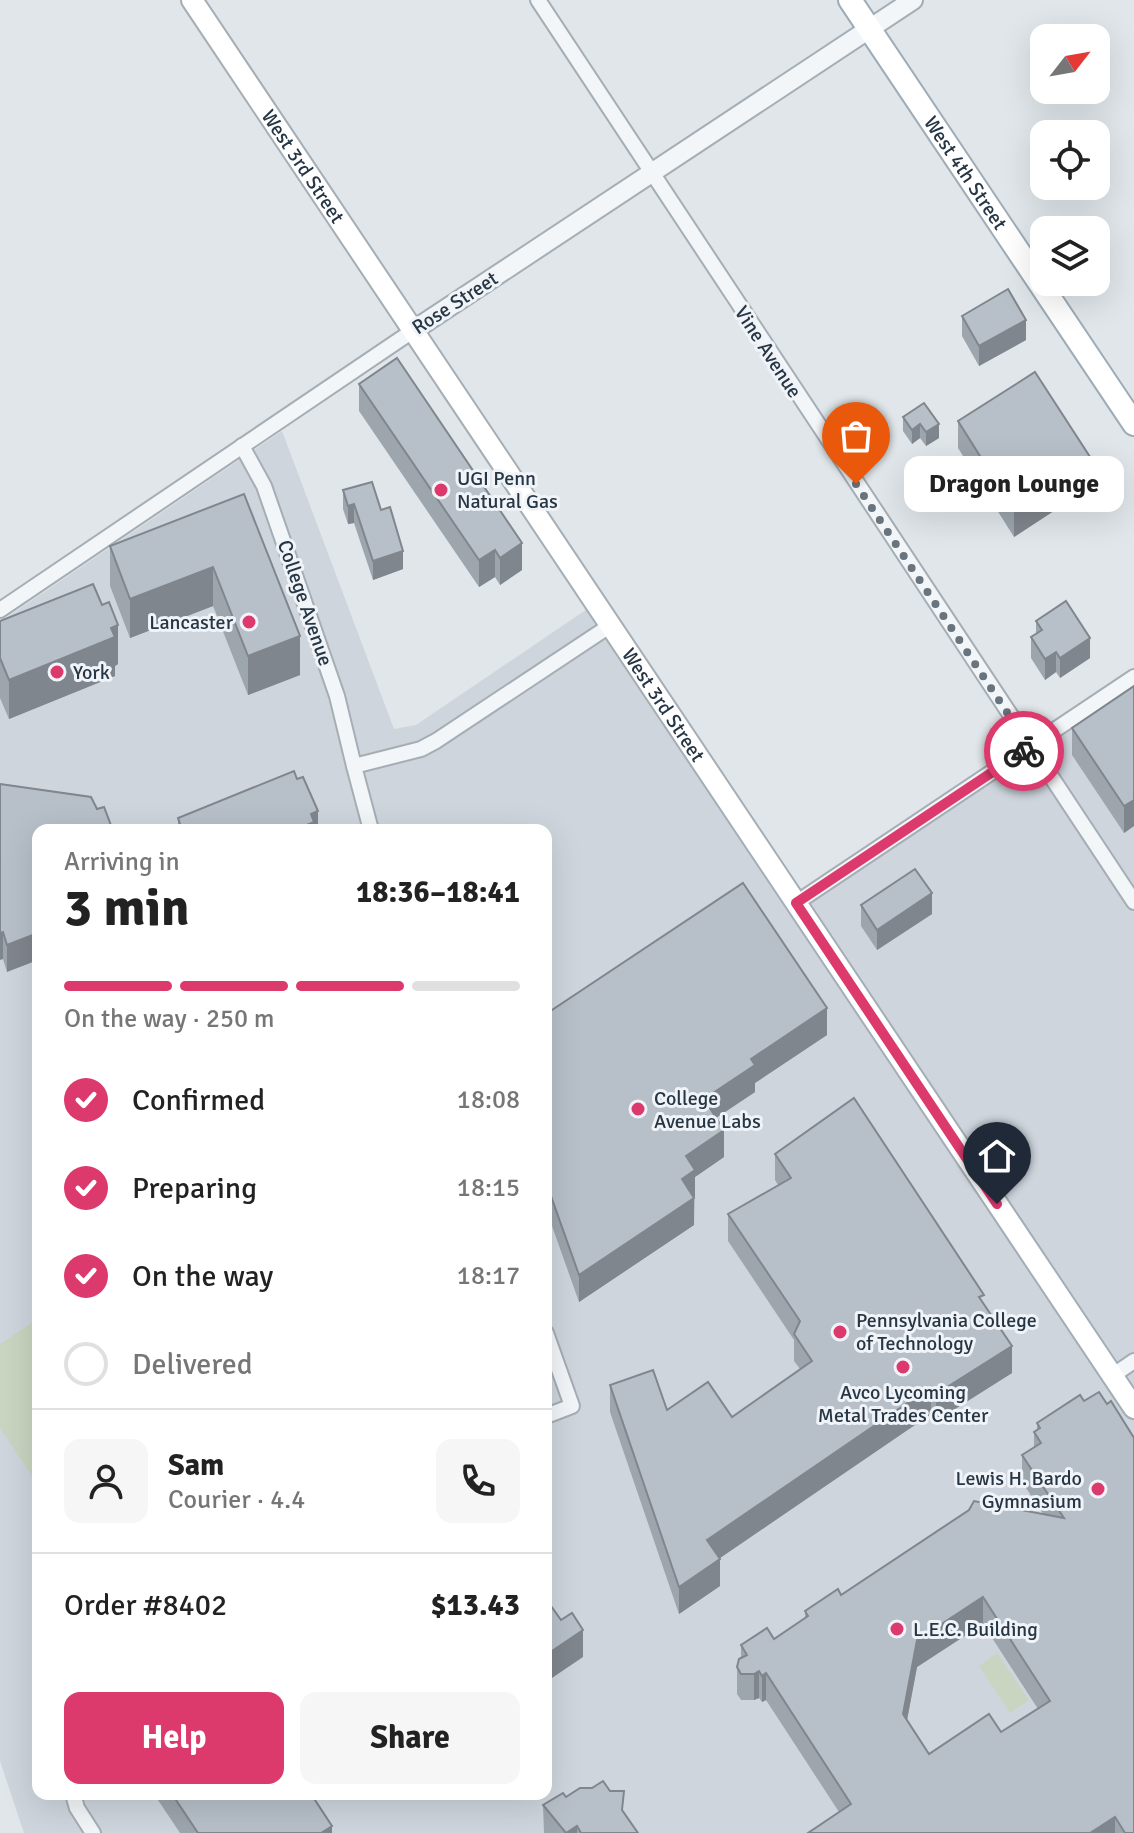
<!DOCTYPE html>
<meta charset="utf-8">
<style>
body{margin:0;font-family:Signika,sans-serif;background:#f6f6f6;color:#222;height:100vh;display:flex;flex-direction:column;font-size:30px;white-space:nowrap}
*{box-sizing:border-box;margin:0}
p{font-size:26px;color:#767676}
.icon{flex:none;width:44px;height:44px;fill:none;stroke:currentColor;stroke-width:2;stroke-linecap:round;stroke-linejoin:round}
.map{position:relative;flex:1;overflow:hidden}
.side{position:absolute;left:32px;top:824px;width:520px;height:976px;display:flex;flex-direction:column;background:#fff;border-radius:16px;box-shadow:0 8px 32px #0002}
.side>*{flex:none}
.needle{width:52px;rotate:59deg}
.controls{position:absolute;left:1030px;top:24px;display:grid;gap:16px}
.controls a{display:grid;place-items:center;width:80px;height:80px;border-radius:16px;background:#fff;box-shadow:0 8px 32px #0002;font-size:40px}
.pin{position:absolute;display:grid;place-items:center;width:68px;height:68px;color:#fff;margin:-82px -34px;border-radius:50% 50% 50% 0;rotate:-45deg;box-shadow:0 0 8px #0007}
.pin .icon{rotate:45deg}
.courier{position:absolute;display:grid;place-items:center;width:80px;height:80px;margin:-40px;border:6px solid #dc396d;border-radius:50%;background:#fff;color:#222;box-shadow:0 2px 10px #0007}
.bubble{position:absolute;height:56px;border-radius:16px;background:#fff;box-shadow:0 8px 32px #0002;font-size:26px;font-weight:800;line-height:56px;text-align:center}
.summary em{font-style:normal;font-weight:800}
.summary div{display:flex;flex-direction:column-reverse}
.summary{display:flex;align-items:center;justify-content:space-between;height:136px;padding:0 32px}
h1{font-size:52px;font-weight:800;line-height:60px}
.bar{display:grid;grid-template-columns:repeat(4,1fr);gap:12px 8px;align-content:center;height:96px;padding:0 32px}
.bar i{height:10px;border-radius:6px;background:#e0e0e0}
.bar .on{background:#dc396d}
.bar p{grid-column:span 4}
.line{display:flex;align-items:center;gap:20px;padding:0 32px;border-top:2px solid #e0e0e0}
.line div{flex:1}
.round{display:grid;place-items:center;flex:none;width:84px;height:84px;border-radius:16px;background:#f6f6f6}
ol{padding:0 32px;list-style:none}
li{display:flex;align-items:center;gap:24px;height:88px}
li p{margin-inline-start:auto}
li .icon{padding:8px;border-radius:50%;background:#dc396d;color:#fff;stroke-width:4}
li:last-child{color:#767676}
li i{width:44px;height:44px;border:4px solid #e0e0e0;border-radius:50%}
.button{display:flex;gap:16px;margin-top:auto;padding:16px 32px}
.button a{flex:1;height:92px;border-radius:16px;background:#dc396d;color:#fff;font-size:32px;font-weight:800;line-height:92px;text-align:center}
.button a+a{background:#f6f6f6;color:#222}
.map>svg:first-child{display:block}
.built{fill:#ced5dd;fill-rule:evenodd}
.green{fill:#c9d5c0}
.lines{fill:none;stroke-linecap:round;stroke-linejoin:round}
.minor-casing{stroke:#a5aeb5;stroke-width:18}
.tertiary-casing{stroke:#a5aeb5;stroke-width:22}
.secondary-casing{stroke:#a5aeb5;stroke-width:24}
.primary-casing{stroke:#9eacb7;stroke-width:26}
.minor{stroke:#f3f6f8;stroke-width:14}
.tertiary{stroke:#f3f6f8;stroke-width:18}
.secondary{stroke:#fff;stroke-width:20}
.primary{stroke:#fff;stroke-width:22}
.wall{fill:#9da5ad;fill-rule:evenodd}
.shaded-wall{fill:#80868d}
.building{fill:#b7c0c9;stroke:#80868d;stroke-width:2;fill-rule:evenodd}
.done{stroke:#68747e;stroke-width:8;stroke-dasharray:0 14.4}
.route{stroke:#dc396d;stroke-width:10}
.poi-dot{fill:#dc396d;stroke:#f0f4f8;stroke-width:3}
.labels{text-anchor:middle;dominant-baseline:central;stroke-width:6;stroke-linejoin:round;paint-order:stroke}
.street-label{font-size:20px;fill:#273644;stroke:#f0f4f8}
.poi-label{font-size:20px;fill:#273644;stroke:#f0f4f8;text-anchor:start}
</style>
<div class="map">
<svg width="1134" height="1833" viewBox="0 0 1134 1833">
<rect width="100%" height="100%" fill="#e0e6ea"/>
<path class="built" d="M282,431L394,729L416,725L596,603L797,903L1134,677V1833H24L0,1761V622ZM38,830H546V1794H38Z"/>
<g class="green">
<polygon points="36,1320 38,1323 38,1485 0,1428 0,1344"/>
<polygon points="997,1653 1029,1700 1010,1713 979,1666"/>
</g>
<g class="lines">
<defs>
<g id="minor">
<polyline points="538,0 1134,902"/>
<polyline points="242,446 264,486 337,696 354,766"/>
<polyline points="0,610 414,330"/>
<polyline points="371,830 354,766 421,749 436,741 611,625"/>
<polyline points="796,903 1134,677"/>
<polyline points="546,1333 572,1406 546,1416"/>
<polyline points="1112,1376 1134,1361"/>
<polyline points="73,1794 77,1808 93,1833"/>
</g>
<polyline id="tertiary" points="414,330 913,0"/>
<g id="secondary">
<path id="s1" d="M192,0L1134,1408"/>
</g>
<g id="primary">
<path id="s2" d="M850,0L1134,424"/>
</g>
</defs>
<use href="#minor" class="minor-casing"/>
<use href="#tertiary" class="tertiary-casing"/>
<use href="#secondary" class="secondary-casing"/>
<use href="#primary" class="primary-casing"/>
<use href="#minor" class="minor"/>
<use href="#tertiary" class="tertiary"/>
<use href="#secondary" class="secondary"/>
<use href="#primary" class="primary"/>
</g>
<g class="wall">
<polygon points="962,316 1026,340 979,366 962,336"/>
<polygon points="359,384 522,570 500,585 495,577 479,587 359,411"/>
<polygon points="903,417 939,424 939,438 926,446 920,438 912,444 903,431"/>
<polygon points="958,421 1092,486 1014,537 958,448"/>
<polygon points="343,490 381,510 403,569 373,580 354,523 348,524 343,509"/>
<polygon points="244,494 300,675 248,695 213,606 130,638 110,586 110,546"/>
<polygon points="0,621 118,664 115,666 115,676 9,719 0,698"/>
<polygon points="1036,621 1090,658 1060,678 1056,672 1045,680 1031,658 1031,637 1036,634"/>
<polygon points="1134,686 1134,826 1124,833 1072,755 1072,728"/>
<polygon points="0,784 97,809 112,830 7,972 3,959"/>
<polygon points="178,818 318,830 178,830"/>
<polygon points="861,905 932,914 877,950 861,926"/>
<polygon points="546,1014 827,1035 755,1083 755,1092 716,1118 724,1157 695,1177 694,1225 579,1302 546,1209"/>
<polygon points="775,1154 984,1304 1012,1373 936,1421 931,1414 719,1558 720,1586 679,1614 610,1412 610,1385 667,1410 732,1417 800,1369 794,1361 794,1340 728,1241 728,1214 778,1185 775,1180"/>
<path d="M1080,1395L1134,1833H808L839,1812L766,1700L762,1702L759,1698L754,1700H741L737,1694V1667L741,1658V1645L774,1639L805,1618V1611L841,1595L1044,1515L1022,1482V1455L1034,1448V1432L1037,1430V1423ZM983,1624L1038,1709L1001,1732L929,1754L907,1720L917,1667Z"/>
<polygon points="154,1794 311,1794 332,1833 180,1833"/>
<polygon points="566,1797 624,1812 638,1833 544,1833 543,1805"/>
</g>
<g class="shaded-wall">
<polygon points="1101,150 1101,164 1096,167 1096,154"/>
<polygon points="1026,320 1026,340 979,366 979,346"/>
<polygon points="920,424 920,438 912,444 912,430"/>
<polygon points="939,424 939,438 926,446 926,432"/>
<polygon points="1092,460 1092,486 1014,537 1014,510"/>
<polygon points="354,504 354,523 348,524 348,506"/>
<polygon points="522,543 522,570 500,585 500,558"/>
<polygon points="495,550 495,577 479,587 479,560"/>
<polygon points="403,551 403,569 373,580 373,561"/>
<polygon points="213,567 213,606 130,638 130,599"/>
<polygon points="118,625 118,664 115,666 115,676 9,719 9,680"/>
<polygon points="300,636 300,675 248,695 248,656"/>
<polygon points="1090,638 1090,658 1060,678 1060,658"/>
<polygon points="1056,652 1056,672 1045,680 1045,659"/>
<polygon points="1134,800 1134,826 1124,833 1124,806"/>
<polygon points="318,811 318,830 295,830 311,814"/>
<polygon points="932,893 932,914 877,950 877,930"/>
<polygon points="3,932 3,959 0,960 0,933"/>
<polygon points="38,933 38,960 7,972 7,945"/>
<polygon points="827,1008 827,1035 755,1083 755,1092 704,1126 704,1099 751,1059"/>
<polygon points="724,1130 724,1157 695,1177 695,1197 682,1206 682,1179 686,1156"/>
<polygon points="694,1198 694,1225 579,1302 579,1275"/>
<polygon points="1012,1346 1012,1373 936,1421 936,1394"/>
<polygon points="931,1387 931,1414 707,1567 707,1540"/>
<polygon points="720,1559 720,1586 679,1614 679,1587"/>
<polygon points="983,1597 983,1624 917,1667 903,1741 903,1714 917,1640"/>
<polygon points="583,1630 583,1657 546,1682 546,1655"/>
<polygon points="759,1671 759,1698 754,1700 754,1674"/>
<polygon points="766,1673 766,1700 762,1702 762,1676"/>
<polygon points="1115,1817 1115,1833 1090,1833"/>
<polygon points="332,1826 332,1833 321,1833"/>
<polygon points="577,1826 577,1833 566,1833"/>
</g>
<g class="building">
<polygon points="1096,143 1101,150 1096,154"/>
<polygon points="1008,289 1026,320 979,346 962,316"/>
<polygon points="397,358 522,543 500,558 495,550 479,560 359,384"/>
<polygon points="1035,372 1092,460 1014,510 958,421"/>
<polygon points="924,403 939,424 926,432 920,424 912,430 903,417"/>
<polygon points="372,482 381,510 390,507 403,551 373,561 354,504 348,506 343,490"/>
<polygon points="244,494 300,636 248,656 213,567 130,599 110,546"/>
<polygon points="93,584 102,605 109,602 118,625 111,628 115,637 9,680 0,658 0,621"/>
<polygon points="1066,601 1090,638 1060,658 1056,652 1045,659 1031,637 1042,630 1036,621"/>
<polygon points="1134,686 1134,800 1124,806 1072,728"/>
<polygon points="294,771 297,779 303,777 318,811 311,814 314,822 295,830 182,830 178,818"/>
<polygon points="0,784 91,797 97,809 104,807 112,828 108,830 38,830 38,933 7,945 3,932 0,933"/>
<polygon points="915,869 932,893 877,930 861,905"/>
<polygon points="743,883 827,1008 751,1059 755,1065 704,1099 724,1130 686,1156 695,1170 682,1179 694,1198 579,1275 546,1182 546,1014"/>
<polygon points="854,1098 984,1295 979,1297 1012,1346 936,1394 931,1387 707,1540 720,1559 679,1587 610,1385 653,1370 667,1410 708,1382 732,1417 812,1361 794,1334 800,1321 728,1214 791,1178 775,1154"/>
<path d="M1099,1392L1107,1404L1111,1401L1134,1438V1833H1125L1115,1817L1090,1833H808L851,1804L766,1673L762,1676L759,1671L754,1674H741L737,1667L739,1659L747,1655L741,1645L767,1628L774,1639L808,1616L805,1611L838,1589L841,1595L969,1510L974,1501L1064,1518L1022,1455L1041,1443L1034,1432L1040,1428L1037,1423L1080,1395L1084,1401ZM983,1597L1050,1701L1001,1732L989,1714L929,1754L903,1714L917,1640Z"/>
<polygon points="546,1599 561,1620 572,1613 583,1630 546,1655"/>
<polygon points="603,1781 610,1791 624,1791 622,1810 638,1833 581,1833 577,1826 566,1833 543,1805 563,1793 566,1797 580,1788 592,1788"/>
<polygon points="172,1794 311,1794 332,1826 321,1833 198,1833"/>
</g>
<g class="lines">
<polyline class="done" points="856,484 1030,747 1024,751"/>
<polyline class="route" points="997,1204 796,903 1024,751"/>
</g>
<g class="poi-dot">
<circle cx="441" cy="490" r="8"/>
<circle cx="249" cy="622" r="8"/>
<circle cx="57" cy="672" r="8"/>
<circle cx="638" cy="1109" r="8"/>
<circle cx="840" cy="1332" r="8"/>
<circle cx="903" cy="1367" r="8"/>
<circle cx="1098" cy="1489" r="8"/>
<circle cx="897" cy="1629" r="8"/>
</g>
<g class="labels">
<g class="street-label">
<text stroke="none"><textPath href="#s1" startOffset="200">West 3rd Street</textPath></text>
<text stroke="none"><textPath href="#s2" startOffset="208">West 4th Street</textPath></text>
<text transform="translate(455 303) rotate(-33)">Rose Street</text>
<text transform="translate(768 352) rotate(57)">Vine Avenue</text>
<text transform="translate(305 603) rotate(71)">College Avenue</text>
<text stroke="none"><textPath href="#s1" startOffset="848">West 3rd Street</textPath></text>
</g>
<g class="poi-label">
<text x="457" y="478">UGI Penn<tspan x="457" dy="23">Natural Gas</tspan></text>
<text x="233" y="622" text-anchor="end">Lancaster</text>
<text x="73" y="672">York</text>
<text x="654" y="1098">College<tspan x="654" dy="23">Avenue Labs</tspan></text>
<text x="856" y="1320">Pennsylvania College<tspan x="856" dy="23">of Technology</tspan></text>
<text x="903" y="1392" text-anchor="middle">Avco Lycoming<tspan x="903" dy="23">Metal Trades Center</tspan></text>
<text x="1082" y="1478" text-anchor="end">Lewis H. Bardo<tspan x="1082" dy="23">Gymnasium</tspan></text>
<text x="913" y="1629">L.E.C. Building</text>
</g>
</g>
</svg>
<div class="controls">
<a><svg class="needle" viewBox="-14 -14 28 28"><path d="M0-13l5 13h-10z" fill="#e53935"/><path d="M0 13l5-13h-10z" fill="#767676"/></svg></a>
<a><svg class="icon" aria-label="locate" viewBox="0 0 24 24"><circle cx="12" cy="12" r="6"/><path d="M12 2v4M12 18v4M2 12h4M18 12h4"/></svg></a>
<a><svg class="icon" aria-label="layers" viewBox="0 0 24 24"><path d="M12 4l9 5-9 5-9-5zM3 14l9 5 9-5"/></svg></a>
</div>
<div class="pin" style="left:856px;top:484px;background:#ea580c"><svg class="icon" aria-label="bag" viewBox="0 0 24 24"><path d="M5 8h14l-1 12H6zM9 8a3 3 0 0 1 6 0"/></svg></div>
<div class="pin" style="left:997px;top:1204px;background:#1f2937"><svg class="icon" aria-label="home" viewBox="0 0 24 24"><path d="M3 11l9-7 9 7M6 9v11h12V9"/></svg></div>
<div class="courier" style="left:1024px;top:751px"><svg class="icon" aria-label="bike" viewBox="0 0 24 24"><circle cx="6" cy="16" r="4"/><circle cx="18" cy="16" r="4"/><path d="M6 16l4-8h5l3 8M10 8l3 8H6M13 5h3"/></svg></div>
<div class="bubble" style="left:904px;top:456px;width:220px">Dragon Lounge</div>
<section class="side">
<div class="summary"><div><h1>3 min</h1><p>Arriving in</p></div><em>18:36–18:41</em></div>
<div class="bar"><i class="on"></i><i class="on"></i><i class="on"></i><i></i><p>On the way · 250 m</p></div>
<ol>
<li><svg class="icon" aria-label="check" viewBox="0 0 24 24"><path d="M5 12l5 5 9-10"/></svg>Confirmed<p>18:08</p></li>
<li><svg class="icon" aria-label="check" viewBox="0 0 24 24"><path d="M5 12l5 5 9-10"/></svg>Preparing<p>18:15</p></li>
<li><svg class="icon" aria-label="check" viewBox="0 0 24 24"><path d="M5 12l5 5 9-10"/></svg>On the way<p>18:17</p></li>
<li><i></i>Delivered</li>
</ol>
<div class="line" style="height:144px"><a class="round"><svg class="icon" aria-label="person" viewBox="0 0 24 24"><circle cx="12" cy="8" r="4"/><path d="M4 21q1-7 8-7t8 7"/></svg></a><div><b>Sam</b><p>Courier · 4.4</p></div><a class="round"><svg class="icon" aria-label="phone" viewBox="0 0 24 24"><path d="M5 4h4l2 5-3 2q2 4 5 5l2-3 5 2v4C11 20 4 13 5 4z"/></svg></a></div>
<div class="line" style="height:104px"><div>Order #8402</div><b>$13.43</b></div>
<div class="button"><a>Help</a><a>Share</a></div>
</section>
</div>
